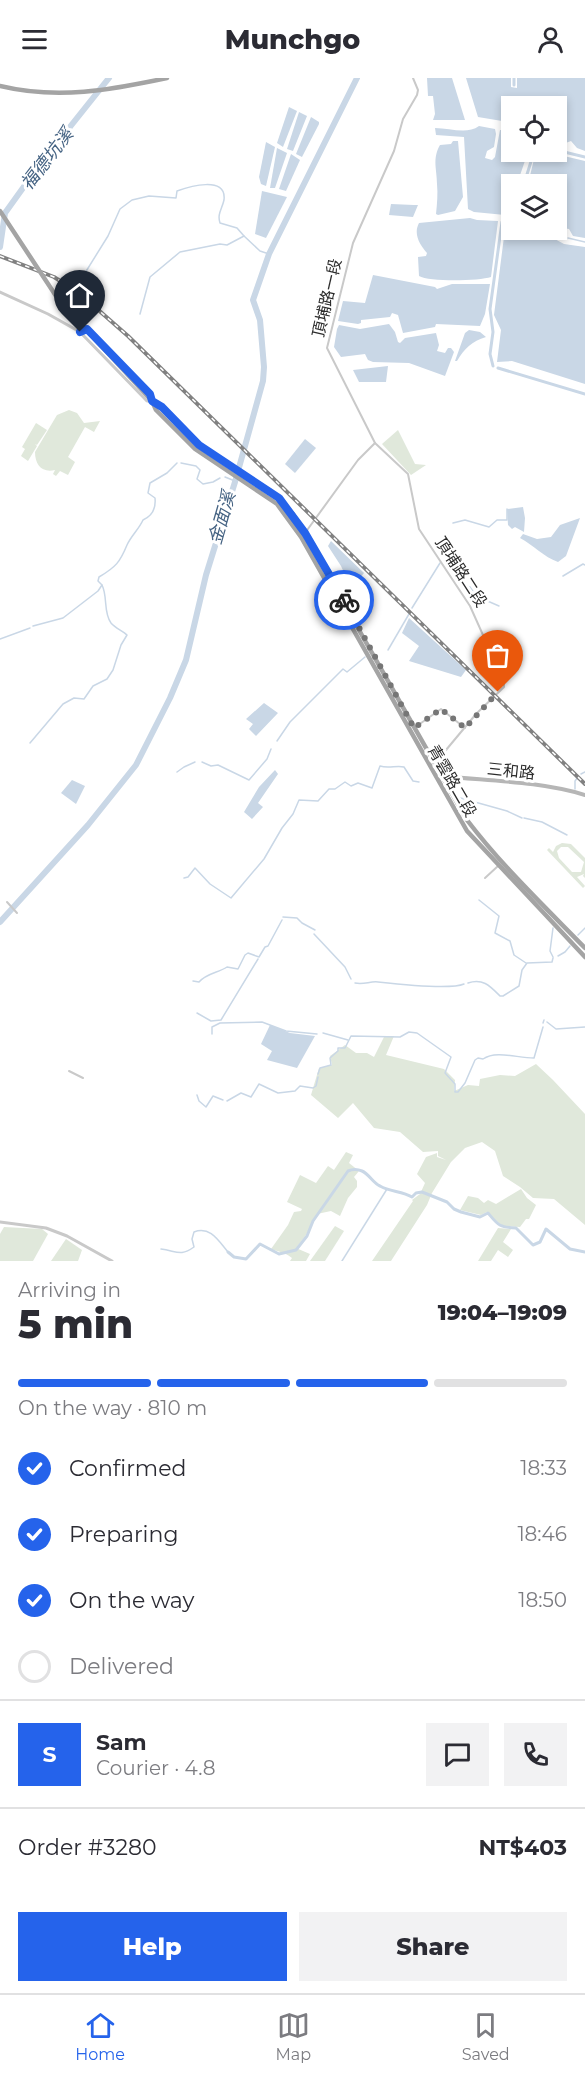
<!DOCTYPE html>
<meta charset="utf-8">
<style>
body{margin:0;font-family:Montserrat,"Noto Sans TC",sans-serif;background:#f2f2f3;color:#2b2b33;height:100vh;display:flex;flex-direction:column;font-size:22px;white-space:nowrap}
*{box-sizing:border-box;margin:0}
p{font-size:20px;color:#7c7c81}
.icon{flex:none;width:33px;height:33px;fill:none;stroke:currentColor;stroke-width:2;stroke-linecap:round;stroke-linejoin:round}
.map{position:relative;height:1183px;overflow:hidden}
.details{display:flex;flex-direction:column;background:#fff;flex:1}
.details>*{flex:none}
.fabs{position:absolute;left:501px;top:18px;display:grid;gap:12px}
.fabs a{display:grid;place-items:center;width:66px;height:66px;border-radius:0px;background:#fff;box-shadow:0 3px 9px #0003;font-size:30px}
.pin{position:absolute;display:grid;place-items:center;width:51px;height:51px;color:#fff;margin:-62px -26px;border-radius:50% 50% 50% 0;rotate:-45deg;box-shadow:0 0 6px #0007}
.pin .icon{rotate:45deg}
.courier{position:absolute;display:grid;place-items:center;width:60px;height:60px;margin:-30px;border:4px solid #2563eb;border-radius:50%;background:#fff;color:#222;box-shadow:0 2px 8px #0007}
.head em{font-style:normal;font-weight:800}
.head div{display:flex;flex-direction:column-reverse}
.head{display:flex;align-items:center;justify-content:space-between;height:102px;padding:0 18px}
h1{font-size:39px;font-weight:800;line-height:45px}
.bar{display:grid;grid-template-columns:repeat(4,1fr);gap:9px 6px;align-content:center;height:72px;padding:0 18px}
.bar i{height:8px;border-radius:4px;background:#e1e1e2}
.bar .selected{background:#2563eb}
.bar p{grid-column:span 4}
.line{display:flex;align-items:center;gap:15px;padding:0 18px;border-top:2px solid #e1e1e2}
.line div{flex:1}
.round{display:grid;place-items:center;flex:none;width:63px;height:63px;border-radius:0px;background:#f2f2f3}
ol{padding:0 18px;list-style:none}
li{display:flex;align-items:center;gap:18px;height:66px}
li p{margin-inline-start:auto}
li .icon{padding:6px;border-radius:50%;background:#2563eb;color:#fff;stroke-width:4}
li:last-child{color:#7c7c81}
li i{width:33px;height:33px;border:3px solid #e1e1e2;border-radius:50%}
.primary-button{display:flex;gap:12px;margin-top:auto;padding:12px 18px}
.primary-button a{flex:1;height:69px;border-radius:0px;background:#2563eb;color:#fff;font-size:24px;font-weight:800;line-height:69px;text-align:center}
.primary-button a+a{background:#f2f2f3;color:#2b2b33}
header{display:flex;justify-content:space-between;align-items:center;height:78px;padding:0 18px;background:#fff;font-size:27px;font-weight:800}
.dock{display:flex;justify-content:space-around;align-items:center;height:84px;border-top:2px solid #e1e1e2;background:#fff;font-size:16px;color:#7c7c81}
.dock a{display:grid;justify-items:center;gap:3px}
.dock .selected{color:#2563eb}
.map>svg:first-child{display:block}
.green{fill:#e0e8db;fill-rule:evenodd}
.water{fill:#c9d7e6}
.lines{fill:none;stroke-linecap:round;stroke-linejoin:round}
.stream{stroke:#c9d7e6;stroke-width:1.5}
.canal{stroke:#c9d7e6;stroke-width:3}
.river{stroke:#c9d7e6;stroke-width:6}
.minor{stroke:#c9c9c9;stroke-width:2}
.tertiary{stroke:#c9c9c9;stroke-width:3}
.secondary{stroke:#b6b6b6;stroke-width:4}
.primary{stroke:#a4a4a4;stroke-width:4.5}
.rail-casing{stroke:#818181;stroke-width:4}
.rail{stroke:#fff;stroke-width:1.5;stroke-dasharray:4.5;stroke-linecap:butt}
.primary-bridge{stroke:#a4a4a4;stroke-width:4.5}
.done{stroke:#767676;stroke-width:6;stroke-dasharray:0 10.8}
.route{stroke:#2563eb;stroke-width:8}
.labels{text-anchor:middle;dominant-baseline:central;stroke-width:6;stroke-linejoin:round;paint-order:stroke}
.street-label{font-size:16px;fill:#2c2c2c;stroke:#fff}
.water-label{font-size:18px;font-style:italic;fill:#456383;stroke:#fff}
</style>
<header><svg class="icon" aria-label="menu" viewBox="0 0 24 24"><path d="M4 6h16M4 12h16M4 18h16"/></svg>Munchgo<svg class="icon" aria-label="person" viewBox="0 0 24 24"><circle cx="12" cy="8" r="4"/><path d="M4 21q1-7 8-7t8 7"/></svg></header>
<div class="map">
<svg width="585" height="1183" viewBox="0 0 585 1183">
<rect width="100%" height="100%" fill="#fff"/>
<g class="green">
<path d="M69,332L77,335L84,345L100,343L94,354L85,349L68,379L75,384L68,397L60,393L56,398L53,396L55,392C42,395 35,387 35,374L57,337Z"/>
<polygon points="36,345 47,352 37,367 35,366 37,368 28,383 21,378 25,371 22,369"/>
<polygon points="398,352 415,386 426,387 411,397 382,366"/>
<path d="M562,765L571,766L585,780V800L583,798L584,796L577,799L585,808L583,810L547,772L549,770L553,774L556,768ZM561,769H568L584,784L581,794H572L559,780L557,773Z"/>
<polygon points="394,958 386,977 444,991 455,1002 454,1013 468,1007 479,1008 480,1001 500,997 515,998 536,986 553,1002 585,1036 585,1147 554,1121 533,1120 520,1109 503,1098 495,1073 482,1064 465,1070 451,1084 432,1115 427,1127 391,1183 372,1183 413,1123 412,1122 420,1116 425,1105 417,1096 426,1079 437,1075 437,1079 446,1082 438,1078 438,1073 423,1074 400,1054 374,1050 353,1025 338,1040 311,1017 319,990 332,987 330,978 345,967 356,975 367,975 374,979 384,959"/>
<path d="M346,1074L353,1077L349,1085L359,1093L354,1099L357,1103V1109L348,1120L340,1138L331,1133L317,1136L306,1157L296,1170L310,1176L306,1183H290L292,1180C283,1173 281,1175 271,1171L288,1147L294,1134L301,1133L302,1131L287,1124L300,1097L316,1105L328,1088L334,1092Z"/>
<polygon points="521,1111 527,1120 536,1127 529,1141 526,1141 520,1149 502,1148 487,1134 481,1137 460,1132 468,1118 478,1120 484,1125 488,1122 496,1126"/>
<polygon points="335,1148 344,1153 325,1183 310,1183"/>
<polygon points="4,1149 42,1151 48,1156 33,1183 0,1183 0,1156"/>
<polygon points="498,1150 511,1151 503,1164 513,1172 508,1179 498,1172 491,1183 478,1183"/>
<polygon points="66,1161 82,1172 78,1183 51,1183"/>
</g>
<g class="water">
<polygon points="427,0 452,0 465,42 433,42 435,36 433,18 428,18"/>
<polygon points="466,0 511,0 511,9 517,10 517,0 585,0 585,73 577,70 571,63 563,66 557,65 556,28 512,28 511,42 502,43 478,39"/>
<polygon points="289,29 297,33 283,69 277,65"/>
<polygon points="299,34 307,38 293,73 287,71"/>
<polygon points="311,39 319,44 319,46 302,79 296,76"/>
<path d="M479,48L495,51L496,56L494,69L487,73L485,80L492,82L495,79L500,52L511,53L512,74H528L517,106H512C512,117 513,129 505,137L474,134L468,131L464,59L436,57L435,50C450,50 467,57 479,48Z"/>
<path d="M453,63H458L463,119L455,133L438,137L436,136C437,126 438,116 437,106C437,91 432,81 440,67L451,66Z"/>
<polygon points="266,64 275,69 266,108 261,106 259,99"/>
<polygon points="277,70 287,75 275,110 270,110"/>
<polygon points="539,74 547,74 585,83 585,160 573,158 569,151 557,149 556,106 528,106 535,77"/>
<polygon points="291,76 300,82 286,113 279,111"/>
<polygon points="262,113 287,119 266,160 255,156"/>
<polygon points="391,126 414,127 418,127 413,139 389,137"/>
<path d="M470,140L477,142L498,143L491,199C479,203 429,204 419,198L418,179L426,178L427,175C420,167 413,156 419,145Z"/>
<polygon points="511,146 512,152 538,152 564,166 585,169 585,306 512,283 497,284 501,252 494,237 505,151"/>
<polygon points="373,197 435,209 437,211 452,206 490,206 485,236 480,248 436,246 435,249 403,255 398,237 392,235 390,239 361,242 361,245 358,246 338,243 343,223 365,225"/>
<polygon points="389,246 395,254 398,264 400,265 405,260 436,255 439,267 437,273 445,275 448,270 451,270 454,274 445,298 409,285 373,284 368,282 365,276 341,279 334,269 337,251 339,247 360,251"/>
<path d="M469,252L480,254L486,259C472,263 464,271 457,283H455L465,255Z"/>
<polygon points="388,288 386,304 359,304 353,292"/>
<polygon points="305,361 316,370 295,395 285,386"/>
<polygon points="523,429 525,440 524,454 515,449 512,451 508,447 507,431"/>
<path d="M580,440L566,478L558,484C544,479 533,467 520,460L523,456L537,461L551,459L560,447Z"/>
<polygon points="331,463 364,495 351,510 341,488 328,468"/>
<polygon points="409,540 466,592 461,599 409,583 419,568 402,555"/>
<polygon points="264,625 278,635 256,658 249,651 253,646 246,641"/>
<polygon points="275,692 278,696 258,725 263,729 252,741 244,734 259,709"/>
<polygon points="72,702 85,708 76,726 61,715"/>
<polygon points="270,947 290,955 315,958 297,990 267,982 272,973 261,966"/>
</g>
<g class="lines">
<g class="stream">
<polyline points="568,160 585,164"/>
<path d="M85,195L108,158L120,131L132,122L149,118L176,120L177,113C188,109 227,97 224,122C222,131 217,136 220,145L237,150L244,158"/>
<polyline points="140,236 150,199 180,174 220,166 227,167 244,158 260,173 269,176"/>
<polyline points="181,385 196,388 200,392 197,401 203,406 213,404 220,400"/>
<polyline points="225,399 235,403"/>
<polyline points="453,445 465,442 489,449 497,442 507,442 507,431"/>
<polyline points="563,498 583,486 585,487"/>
<polyline points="455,500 462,507 470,509 476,518 499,528"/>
<polyline points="412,530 440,485"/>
<path d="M33,548L63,540L98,513L102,507L98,503L99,499C116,489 120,484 127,467C131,458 139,451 143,442C152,438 156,430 155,420L148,415L150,405L167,395L177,385"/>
<polyline points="0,561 30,550"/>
<polyline points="388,572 409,536"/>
<polyline points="277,663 290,644 343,591 347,594 365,579"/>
<path d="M30,665L63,626L74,620L84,621L93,608L107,601L113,592L121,567L127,557C123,553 115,550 111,545C103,534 108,519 102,507"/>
<polyline points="202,684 211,688 218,687 249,702 267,681 271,671"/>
<polyline points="177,694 184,689 195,684"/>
<polyline points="581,696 585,694"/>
<polyline points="575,711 575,703 578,699"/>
<polyline points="457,719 507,733 522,740"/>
<polyline points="524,740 542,744 567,757"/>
<path d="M184,800L188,799L195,790L210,806L231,820L264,781L282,750L293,736L299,722L318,723L329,711H335L345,704L351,708L358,705L372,710L380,688C389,691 396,687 404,689L413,703L419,704"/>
<polyline points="479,822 499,838 495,855 510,863 514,877 526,885"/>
<polyline points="283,839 297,840 302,845 315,852"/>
<polyline points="314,856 345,889 351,901"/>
<polyline points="578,857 585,850"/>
<polyline points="558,878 565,874 570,868"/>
<polyline points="553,879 550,873 553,850"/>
<path d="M193,903L199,904C207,895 218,895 227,889L238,891L245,877L248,875L259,879L265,869L268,868L282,842"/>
<path d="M355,905C364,907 370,903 378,904C396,906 450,912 464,906"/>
<path d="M468,905C483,900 490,908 500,918H503L519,908L522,892L527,885L552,884L553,880"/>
<polyline points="197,935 211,943 221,942 258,881"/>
<polyline points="547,944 556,951 585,949"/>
<polyline points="543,945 544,942"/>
<polyline points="323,955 348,962"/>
<polyline points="212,956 212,949 220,945 262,944 286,953 317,956"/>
<path d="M318,996L320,990L331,987L330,980L338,973V970H345L351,958L400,959L409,954L417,955L451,979L445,995L455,1006V1014H458L465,1005L475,982L478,980L483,981C496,972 517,980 534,980L543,949"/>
<polyline points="197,1017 199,1023 206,1029 213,1018 223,1022"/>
<polyline points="227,1023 241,1015 251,1019 259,1006 278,1015 295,1013 300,1008 313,1010 316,1008 318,999"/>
<path d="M161,1171C177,1173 180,1179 194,1169L192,1161L194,1154C210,1148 218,1162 228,1174"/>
<polyline points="342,1183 387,1111"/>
</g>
<g class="canal">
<polyline points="514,0 514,7"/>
<polyline points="556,72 585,79"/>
<polyline points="524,106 534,74"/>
<polyline points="493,288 490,276 493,254 490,231 502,144 512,141"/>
<polyline points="498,290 585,316"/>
<path d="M228,1174L234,1179L246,1181L260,1166L279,1176L296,1172L307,1158L313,1143L348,1093C353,1091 357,1091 362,1093C369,1096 373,1105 380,1108C390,1114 402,1113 412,1119L416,1115L422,1114L447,1124L454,1131L461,1134L480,1139L488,1135C499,1148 499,1149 516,1150L533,1167L540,1164L546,1151L570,1171L585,1174"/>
</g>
<g class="river">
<polyline points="0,169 5,135 38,89 109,0"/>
<polyline points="0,844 88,747 136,687 170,620 186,582 206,497 235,404 263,303 264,289 260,242 253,222 269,176 357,0"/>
</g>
<g class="minor">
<polyline points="413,0 418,12 417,17 403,41 394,73 353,165 327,270 375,365 408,396 419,451 470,528 504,604 504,609 476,636 436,684"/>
<polyline points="305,455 358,382 375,365"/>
<polyline points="414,650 441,631 465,650"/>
<polyline points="485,800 498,788"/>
<polyline points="7,824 17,835"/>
<polyline points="69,993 83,1000"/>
</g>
<g class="tertiary">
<polyline points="0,214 48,236 80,254 147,323 152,323"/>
<polyline points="125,290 150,316 151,321"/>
<polyline points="0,1144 46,1150 67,1158 112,1183"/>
</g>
<path class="secondary" d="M441,698C488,703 539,703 585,717"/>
<g class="primary">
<path d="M0,8C58,22 110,12 167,0"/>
<polyline points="152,323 156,332 195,371 277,426 301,459 467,753 585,879"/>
<path d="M152,323L162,329L199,367L272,414L293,436L467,742C502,788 545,829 585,870"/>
</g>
<defs>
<polyline id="rail" points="0,178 54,199 79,215 128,258 585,706"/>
</defs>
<use href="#rail" class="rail-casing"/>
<use href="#rail" class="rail"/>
<polyline class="primary-bridge" points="0,133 58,221 152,323"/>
</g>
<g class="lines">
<polyline class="done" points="344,522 414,650 441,631 465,650 498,614"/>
<polyline class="route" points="80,254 87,251 150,316 152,323 162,329 199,367 279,420 305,455 344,522"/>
</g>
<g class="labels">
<g class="street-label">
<text transform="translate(327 220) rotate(-77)">頂埔路一段</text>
<text transform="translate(461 494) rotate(57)">頂埔路二段</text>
<text transform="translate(511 693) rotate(6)">三和路</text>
<text transform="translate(452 703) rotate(60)">青雲路二段</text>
</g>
<g class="water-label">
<text transform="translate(47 81) rotate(-52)">福德坑溪</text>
<text transform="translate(222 440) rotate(-74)">金面溪</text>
</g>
</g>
</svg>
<div class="fabs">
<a><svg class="icon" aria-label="locate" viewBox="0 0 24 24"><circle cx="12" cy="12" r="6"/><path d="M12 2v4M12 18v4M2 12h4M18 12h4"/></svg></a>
<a><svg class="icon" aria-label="layers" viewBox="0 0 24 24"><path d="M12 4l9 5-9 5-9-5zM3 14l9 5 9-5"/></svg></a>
</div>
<div class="pin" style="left:498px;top:614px;background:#ea580c"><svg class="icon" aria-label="bag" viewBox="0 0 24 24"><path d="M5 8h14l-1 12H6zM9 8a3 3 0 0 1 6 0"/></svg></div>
<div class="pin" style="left:80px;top:254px;background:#1f2937"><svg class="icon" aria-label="home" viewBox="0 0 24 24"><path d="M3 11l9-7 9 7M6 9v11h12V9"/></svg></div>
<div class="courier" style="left:344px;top:522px"><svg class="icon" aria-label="bike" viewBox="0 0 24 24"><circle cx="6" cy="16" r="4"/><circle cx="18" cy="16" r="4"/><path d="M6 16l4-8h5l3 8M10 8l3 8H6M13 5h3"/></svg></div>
</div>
<section class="details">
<div class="head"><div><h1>5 min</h1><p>Arriving in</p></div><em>19:04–19:09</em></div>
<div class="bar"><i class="selected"></i><i class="selected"></i><i class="selected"></i><i></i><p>On the way · 810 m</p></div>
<ol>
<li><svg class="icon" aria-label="check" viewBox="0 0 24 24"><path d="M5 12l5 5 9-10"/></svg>Confirmed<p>18:33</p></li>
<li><svg class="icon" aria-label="check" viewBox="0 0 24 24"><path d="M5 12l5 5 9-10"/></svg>Preparing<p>18:46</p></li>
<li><svg class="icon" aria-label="check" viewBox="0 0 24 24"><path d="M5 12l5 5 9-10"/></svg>On the way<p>18:50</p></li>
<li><i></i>Delivered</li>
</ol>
<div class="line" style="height:108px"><b class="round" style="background:#2563eb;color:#fff">S</b><div><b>Sam</b><p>Courier · 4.8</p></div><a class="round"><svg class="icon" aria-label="chat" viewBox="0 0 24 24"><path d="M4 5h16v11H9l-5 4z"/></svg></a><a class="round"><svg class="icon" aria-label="phone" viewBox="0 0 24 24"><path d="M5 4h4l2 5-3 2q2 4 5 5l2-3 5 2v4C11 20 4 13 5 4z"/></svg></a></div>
<div class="line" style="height:78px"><div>Order #3280</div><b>NT$403</b></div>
<div class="primary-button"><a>Help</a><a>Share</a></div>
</section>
<nav class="dock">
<a class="selected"><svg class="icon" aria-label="home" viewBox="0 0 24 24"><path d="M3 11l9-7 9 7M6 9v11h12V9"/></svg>Home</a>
<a><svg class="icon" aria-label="map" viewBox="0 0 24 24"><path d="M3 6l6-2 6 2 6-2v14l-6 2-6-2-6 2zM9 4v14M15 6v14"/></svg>Map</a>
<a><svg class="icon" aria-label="saved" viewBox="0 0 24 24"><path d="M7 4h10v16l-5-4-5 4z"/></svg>Saved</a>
</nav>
